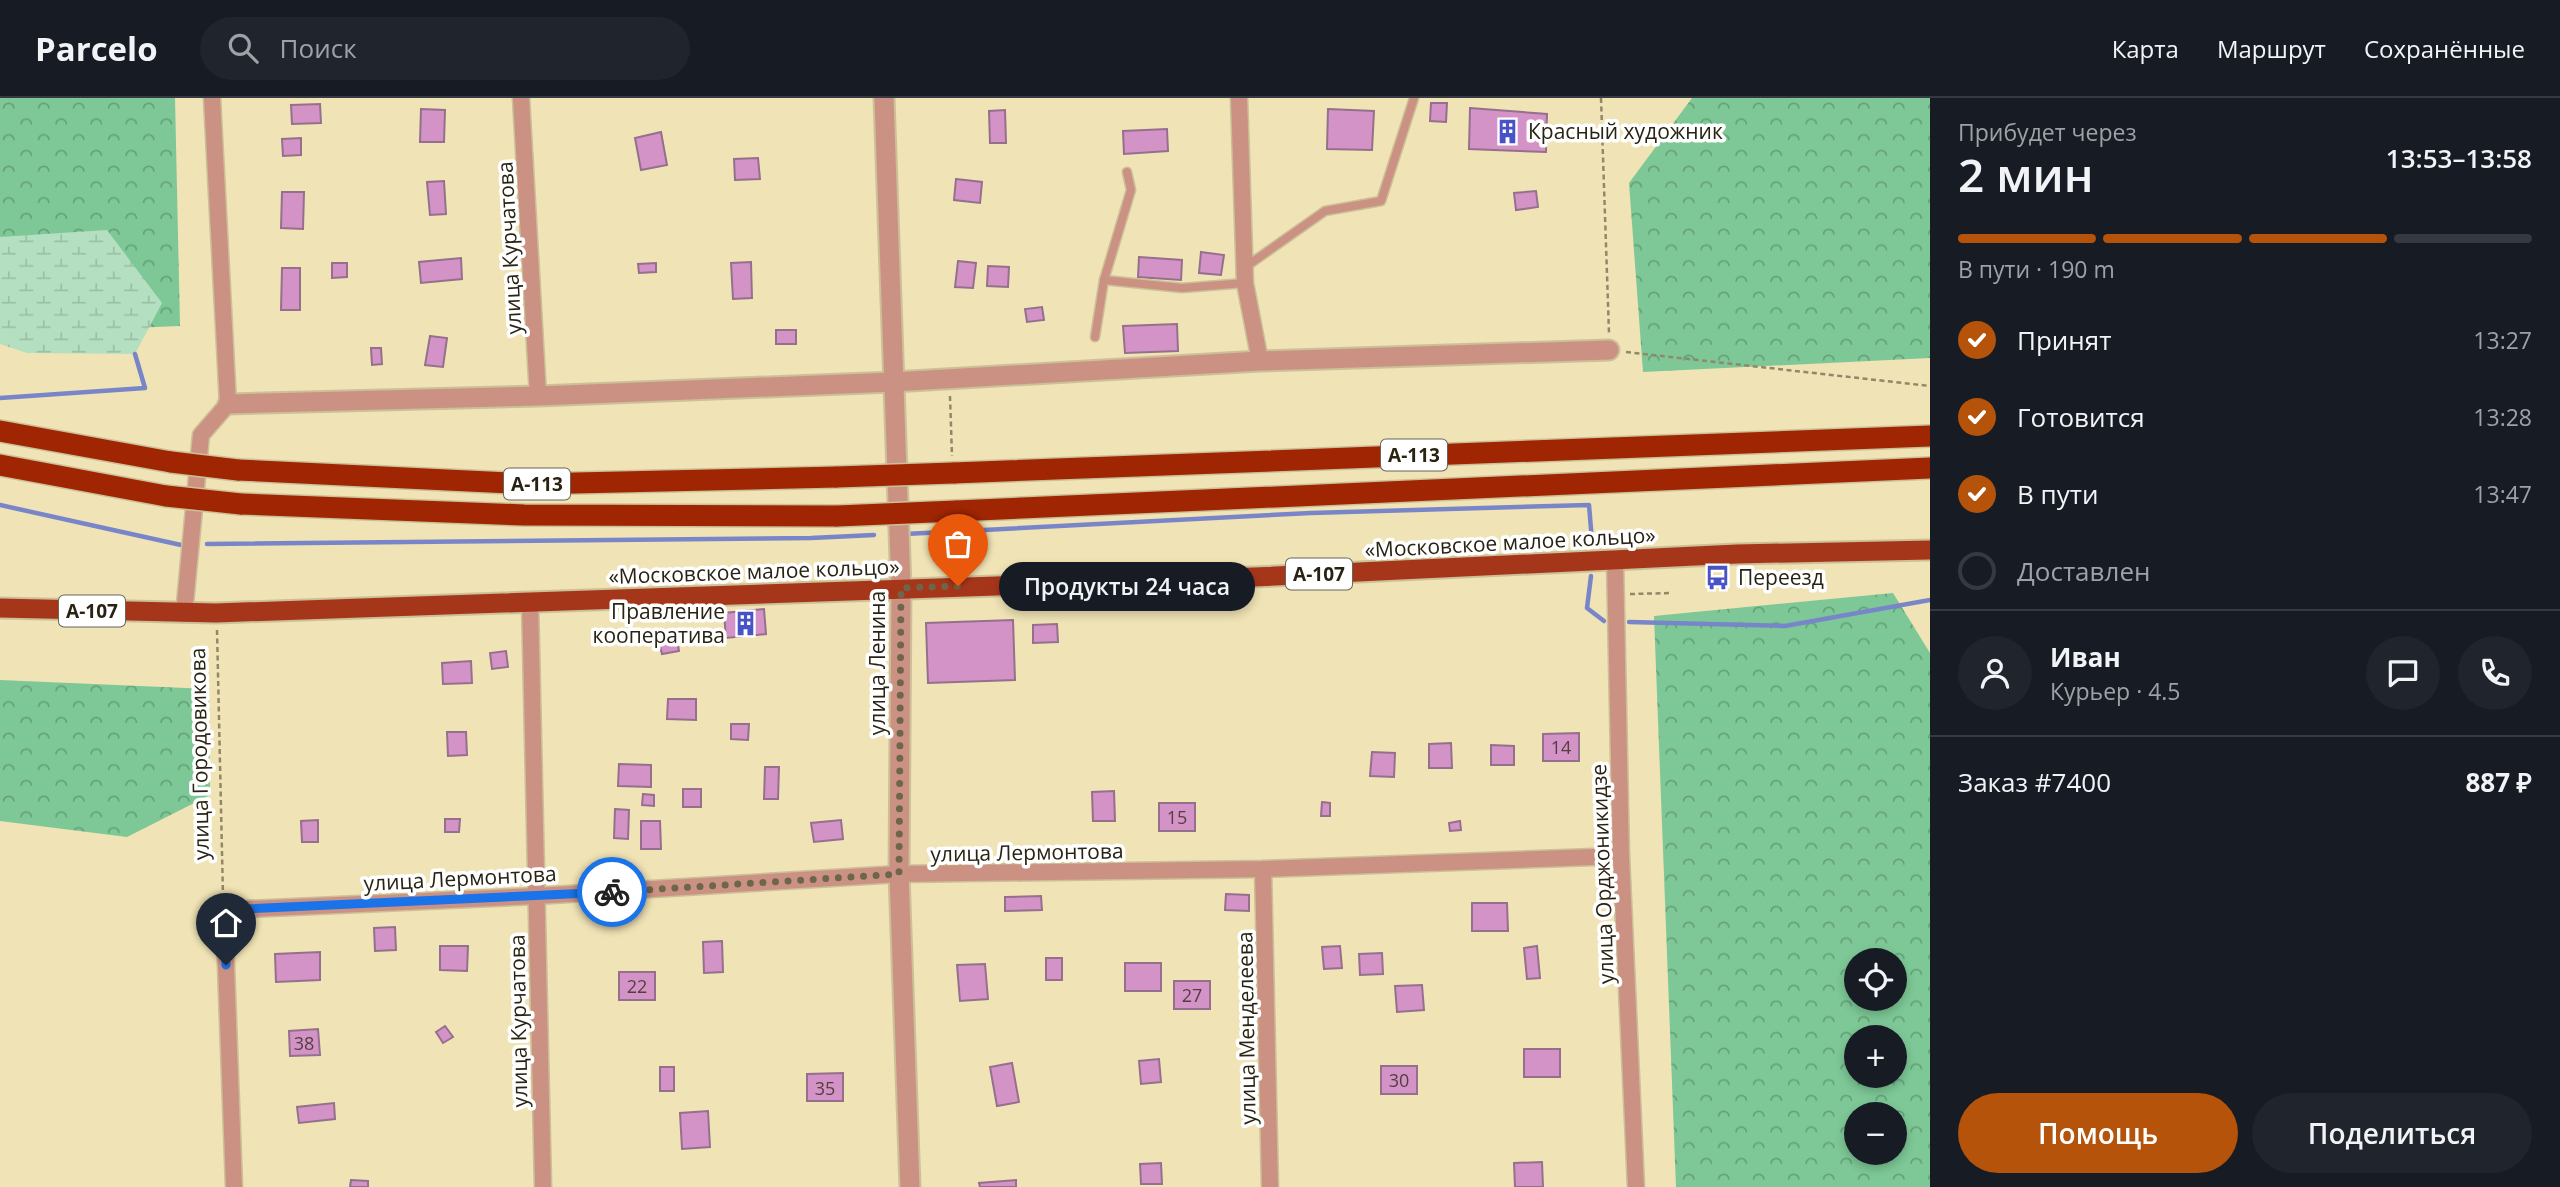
<!DOCTYPE html>
<html lang="ru">
<meta charset="utf-8">
<style>
body{margin:0;font-family:"Open Sans",sans-serif;background:#20242c;color:#f1f3f6;height:100vh;display:flex;flex-direction:column;font-size:26px;white-space:nowrap}
*{box-sizing:border-box;margin:0}
p{font-size:23px;color:#9ea1a6}
.icon{flex:none;width:38px;height:38px;fill:none;stroke:currentColor;stroke-width:2;stroke-linecap:round;stroke-linejoin:round}
.map{position:relative;flex:1;overflow:hidden}
.drawer{display:flex;flex-direction:column;background:#171b24;width:630px}
.drawer>*{flex:none}
.controls{position:absolute;left:1844px;top:850px;display:grid;gap:14px}
.controls a{display:grid;place-items:center;width:63px;height:63px;border-radius:50%;background:#171b24;box-shadow:0 4px 10px #0003;font-size:35px}
.pin{position:absolute;display:grid;place-items:center;width:60px;height:60px;color:#fff;margin:-72px -30px;border-radius:50% 50% 50% 0;rotate:-45deg;box-shadow:0 0 7px #0007}
.pin .icon{rotate:45deg}
.courier{position:absolute;display:grid;place-items:center;width:70px;height:70px;margin:-35px;border:5px solid #1a73e8;border-radius:50%;background:#fff;color:#222;box-shadow:0 2px 9px #0007}
.bubble{position:absolute;height:49px;border-radius:24px;background:#171b24;box-shadow:0 4px 10px #0003;font-size:23px;font-weight:600;line-height:49px;text-align:center}
.overview em{font-style:normal;font-weight:600}
.overview div{display:flex;flex-direction:column-reverse}
.overview{display:flex;align-items:center;justify-content:space-between;height:119px;padding:0 28px}
h1{font-size:46px;font-weight:600;line-height:52px}
.bar{display:grid;grid-template-columns:repeat(4,1fr);gap:10px 7px;align-content:center;height:84px;padding:0 28px}
.bar i{height:9px;border-radius:5px;background:#363941}
.bar .active{background:#b45309}
.bar p{grid-column:span 4}
.line{display:flex;align-items:center;gap:18px;padding:0 28px;border-top:2px solid #363941}
.line div{flex:1}
.round{display:grid;place-items:center;flex:none;width:74px;height:74px;border-radius:37px;background:#20242c}
ol{padding:0 28px;list-style:none}
li{display:flex;align-items:center;gap:21px;height:77px}
li p{margin-inline-start:auto}
li .icon{padding:7px;border-radius:50%;background:#b45309;color:#fff;stroke-width:4}
li:last-child{color:#9ea1a6}
li i{width:38px;height:38px;border:4px solid #363941;border-radius:50%}
.primary-button{display:flex;gap:14px;margin-top:auto;padding:14px 28px}
.primary-button a{flex:1;height:80px;border-radius:42px;background:#b45309;color:#fff;font-size:28px;font-weight:600;line-height:80px;text-align:center}
.primary-button a+a{background:#20242c;color:#f1f3f6}
header{display:flex;align-items:center;gap:42px;box-sizing:border-box;height:98px;padding:0 35px;background:#171b24;border-bottom:2px solid #363941}
header strong{font-size:33px}
nav{display:flex;gap:38px;margin-inline-start:auto;font-size:24px}
.search{width:490px;height:63px;background:#20242c;display:flex;align-items:center;gap:18px;box-sizing:border-box;padding:0 24px;border-radius:38px;color:#9ea1a6;font-size:26px}
main{display:flex;flex:1;min-height:0}
.map>svg:first-child{display:block}
.forest{fill:url(#forest-crowns);fill-rule:evenodd}
.wetland{fill:url(#wetland-marsh)}
.lines{fill:none;stroke-linecap:round;stroke-linejoin:round}
.stream{stroke:#7886c9;stroke-width:4.5}
.building{fill:#d493c6;stroke:#95708d;stroke-width:2}
.service-casing{stroke:#ccc098;stroke-width:11}
.minor-casing{stroke:#ccc098;stroke-width:19}
.tertiary-casing{stroke:#ccc098;stroke-width:23}
.trunk-casing{stroke:#ccc098;stroke-width:23}
.motorway-casing{stroke:#ccc098;stroke-width:24}
.path{stroke:#918868;stroke-width:2.5;stroke-dasharray:5 3.5;stroke-linecap:butt}
.service{stroke:#cb9283;stroke-width:8}
.minor{stroke:#cb9283;stroke-width:16}
.tertiary{stroke:#cb9283;stroke-width:19}
.trunk{stroke:#a6361a;stroke-width:19}
.motorway{stroke:#9f2503;stroke-width:21}
.motorway-bridge-casing{stroke:#ccc098;stroke-width:24;stroke-linecap:butt}
.motorway-bridge{stroke:#9f2503;stroke-width:21}
.done{stroke:#6e664b;stroke-width:7;stroke-dasharray:0 12.6}
.route{stroke:#1a73e8;stroke-width:9}
.labels{text-anchor:middle;dominant-baseline:central;stroke-width:7;stroke-linejoin:round;paint-order:stroke}
.number-label{font-size:18px;fill:#533f3f}
.shield{fill:#fff;stroke:#686559;stroke-width:2}
.shield-label{font-size:19px;font-weight:bold;fill:#282312}
.poi-label{font-size:21px;fill:#282312;stroke:#fff;text-anchor:start}
.street-label{font-size:21px;fill:#282312;stroke:#fff}
</style>
<header>
<strong>Parcelo</strong>
<div class="search"><svg class="icon" aria-label="search" viewBox="0 0 24 24"><circle cx="10" cy="10" r="6"/><path d="M15 15l6 6"/></svg>Поиск</div>
<nav><a>Карта</a><a>Маршрут</a><a>Сохранённые</a></nav>
</header>
<main>
<div class="map">
<svg width="1930" height="1089" viewBox="0 0 1930 1089">
<defs>
<pattern id="forest-crowns" width="20" height="18" patternUnits="userSpaceOnUse" patternTransform="scale(1.75)"><rect width="20" height="18" fill="#7dc896"/><path d="M2 6a3 3 0 1 1 6 0M12 15a3 3 0 1 1 6 0" fill="none" stroke="#66a279"/></pattern>
<pattern id="wetland-marsh" width="20" height="14" patternUnits="userSpaceOnUse" patternTransform="scale(1.75)"><rect width="20" height="14" fill="#b4e0c1"/><path d="M1 5h8M5 5V1M11 12h8M15 12V8" fill="none" stroke="#9bc0a5"/></pattern>
</defs>
<rect width="100%" height="100%" fill="#f0e3b5"/>
<g class="forest">
<polygon points="0,0 175,0 180,228 10,235 0,231"/>
<polygon points="1692,0 1930,0 1930,260 1643,274 1629,85"/>
<path d="M1893,495L1930,555V1089H1676L1654,518ZM1857,863H1895V901H1857ZM1857,940H1895V978H1857ZM1857,1017H1895V1055H1857Z"/>
<polygon points="0,582 209,591 210,697 127,739 0,723"/>
</g>
<polygon class="wetland" points="107,132 162,205 135,256 27,255 0,246 0,139"/>
<g class="lines">
<g class="stream">
<polyline points="0,300 145,290 135,256"/>
<polyline points="0,407 181,447"/>
<polyline points="905,436 1311,415 1589,407 1592,443"/>
<polyline points="207,446 811,440 874,437"/>
<polyline points="1591,478 1587,510 1604,523"/>
<polyline points="1629,524 1785,528 1930,502"/>
</g>
</g>
<g class="building">
<polygon points="1431,5 1447,5 1446,24 1430,23"/>
<polygon points="320,6 321,25 292,26 291,7"/>
<polygon points="1470,10 1547,16 1546,54 1469,51"/>
<polygon points="421,11 445,12 444,44 420,44"/>
<polygon points="1328,11 1374,13 1372,52 1327,51"/>
<polygon points="1005,12 1006,45 990,45 989,13"/>
<polygon points="1167,31 1168,53 1124,56 1123,33"/>
<polygon points="661,34 667,67 641,72 635,40"/>
<polygon points="301,40 301,57 283,58 282,41"/>
<polygon points="758,60 760,81 735,82 734,61"/>
<polygon points="956,81 982,84 980,105 954,102"/>
<polygon points="444,83 446,116 430,117 427,84"/>
<polygon points="1536,93 1538,109 1516,112 1514,95"/>
<polygon points="282,94 304,94 303,131 281,130"/>
<polygon points="1201,154 1224,157 1221,177 1199,175"/>
<polygon points="1139,159 1182,162 1181,182 1138,179"/>
<polygon points="461,160 462,181 421,185 419,164"/>
<polygon points="958,163 976,165 973,190 955,189"/>
<polygon points="751,164 752,200 733,201 731,165"/>
<polygon points="332,165 347,165 347,179 332,180"/>
<polygon points="656,165 656,174 639,175 638,166"/>
<polygon points="988,168 1009,169 1008,189 987,188"/>
<polygon points="282,170 300,170 300,212 281,212"/>
<polygon points="1042,209 1044,222 1027,224 1025,211"/>
<polygon points="1177,226 1178,253 1125,255 1123,228"/>
<rect x="776" y="232" width="20" height="14"/>
<polygon points="430,238 447,240 443,269 425,267"/>
<polygon points="371,250 381,250 382,266 372,267"/>
<polygon points="764,511 766,536 726,540 724,515"/>
<polygon points="1013,522 1015,582 928,585 926,525"/>
<polygon points="1057,526 1058,544 1033,545 1033,527"/>
<polygon points="676,536 679,553 662,556 658,540"/>
<polygon points="506,553 508,569 492,571 490,555"/>
<polygon points="471,563 472,585 443,586 442,565"/>
<polygon points="668,601 696,601 696,622 667,621"/>
<polygon points="731,626 749,626 748,642 731,641"/>
<polygon points="447,634 466,634 467,657 448,658"/>
<polygon points="1579,635 1579,663 1543,663 1543,636"/>
<polygon points="1451,645 1452,670 1429,670 1429,646"/>
<polygon points="1491,647 1514,648 1514,667 1491,667"/>
<polygon points="1372,654 1395,655 1394,679 1370,678"/>
<polygon points="619,666 651,667 651,689 618,688"/>
<polygon points="765,669 779,669 778,701 764,701"/>
<rect x="683" y="691" width="18" height="18"/>
<polygon points="1114,693 1115,723 1093,723 1092,694"/>
<polygon points="643,696 654,697 654,708 642,707"/>
<polygon points="1322,704 1330,705 1330,718 1321,718"/>
<rect x="1159" y="705" width="36" height="28"/>
<polygon points="615,711 629,712 628,741 614,740"/>
<polygon points="445,721 460,721 459,734 445,734"/>
<polygon points="318,722 318,744 302,744 301,723"/>
<polygon points="841,722 843,741 814,744 811,725"/>
<polygon points="641,723 660,723 661,751 641,751"/>
<polygon points="1460,723 1461,732 1450,733 1449,725"/>
<polygon points="1226,796 1249,797 1249,813 1225,812"/>
<polygon points="1041,798 1042,812 1005,813 1005,799"/>
<polygon points="1472,805 1507,805 1508,833 1472,833"/>
<polygon points="395,829 396,852 375,853 374,830"/>
<polygon points="722,843 723,874 704,875 703,844"/>
<polygon points="440,848 468,848 467,873 440,872"/>
<polygon points="1340,848 1342,870 1324,871 1322,849"/>
<polygon points="1537,848 1540,880 1527,881 1524,850"/>
<polygon points="320,854 320,882 276,884 275,856"/>
<polygon points="1382,855 1383,876 1360,877 1359,856"/>
<rect x="1046" y="860" width="16" height="22"/>
<rect x="1125" y="865" width="36" height="28"/>
<polygon points="985,866 988,901 960,903 957,867"/>
<rect x="619" y="874" width="36" height="28"/>
<rect x="1174" y="883" width="36" height="28"/>
<polygon points="1422,887 1424,912 1397,914 1395,888"/>
<polygon points="445,928 453,939 443,945 436,934"/>
<polygon points="318,931 320,957 290,958 289,933"/>
<rect x="1524" y="951" width="36" height="28"/>
<polygon points="1159,961 1161,984 1141,986 1139,963"/>
<polygon points="1012,965 1019,1004 997,1008 990,969"/>
<rect x="1381" y="968" width="36" height="28"/>
<rect x="660" y="969" width="14" height="24"/>
<polygon points="843,975 843,1003 807,1003 807,976"/>
<polygon points="334,1005 335,1021 299,1025 297,1009"/>
<polygon points="708,1013 710,1049 682,1051 680,1015"/>
<polygon points="1542,1064 1543,1089 1515,1089 1514,1065"/>
<polygon points="1161,1065 1162,1086 1141,1086 1140,1066"/>
<polygon points="351,1082 368,1083 368,1089 350,1089"/>
<polygon points="1016,1082 1016,1089 980,1089 979,1085"/>
</g>
<g class="lines">
<defs>
<g id="service">
<polyline points="1127,74 1131,92 1104,182 1182,190 1245,185"/>
<polyline points="1244,170 1325,113 1381,103 1414,0"/>
<polyline points="1095,239 1104,182"/>
</g>
<g id="minor">
<polyline points="521,0 538,298"/>
<polyline points="1239,0 1245,185 1260,263"/>
<polyline points="1615,462 1621,758 1636,1089"/>
<polyline points="530,504 543,1089"/>
<polyline points="184,516 201,337 228,306 212,0"/>
<polyline points="1263,771 1270,1089"/>
<polyline points="234,1089 224,812 536,798 899,776 1263,771 1621,758"/>
</g>
<g id="tertiary">
<polyline points="884,0 901,490 899,776 910,1089"/>
<polyline points="228,306 538,298 893,284 1260,263 1609,252"/>
</g>
<polyline id="trunk" points="0,510 216,515 1254,479 1737,456 1930,452"/>
<g id="motorway">
<polyline points="0,333 171,364"/>
<polyline points="0,367 166,398"/>
<polyline points="238,372 531,386 837,379"/>
<polyline points="953,375 1930,338"/>
<polyline points="241,406 524,417 837,418"/>
<polyline points="956,413 1930,370"/>
</g>
</defs>
<use href="#service" class="service-casing"/>
<use href="#minor" class="minor-casing"/>
<use href="#tertiary" class="tertiary-casing"/>
<use href="#trunk" class="trunk-casing"/>
<use href="#motorway" class="motorway-casing"/>
<g class="path">
<polyline points="1601,0 1609,235"/>
<polyline points="1626,254 1930,288"/>
<polyline points="950,298 952,358"/>
<polyline points="1630,496 1672,495"/>
<polyline points="217,532 223,798"/>
</g>
<use href="#service" class="service"/>
<use href="#minor" class="minor"/>
<use href="#tertiary" class="tertiary"/>
<use href="#trunk" class="trunk"/>
<use href="#motorway" class="motorway"/>
<defs>
<g id="motorway-bridge">
<polyline points="171,364 238,372"/>
<polyline points="837,379 953,375"/>
<polyline points="166,398 241,406"/>
<polyline points="837,418 956,413"/>
</g>
</defs>
<use href="#motorway-bridge" class="motorway-bridge-casing"/>
<use href="#motorway-bridge" class="motorway-bridge"/>
</g>
<g class="lines">
<polyline class="done" points="612,794 899,776 901,490 958,488"/>
<polyline class="route" points="226,867 224,812 612,794"/>
</g>
<defs>
<symbol id="building-bare" viewBox="-9 -9 18 18"><path d="M-4-6H4V6H1V3H-1V6H-4ZM-2.5-4.3h1.7v1.8h-1.7ZM.8-4.3h1.7v1.8H.8ZM-2.5-1h1.7V.8h-1.7ZM.8-1h1.7V.8H.8Z" fill="#4953c8" stroke="#fff" stroke-width="2.5" paint-order="stroke"/></symbol>
<symbol id="bus-bare" viewBox="-9 -9 18 18"><path d="M-5-6H5V4H4V6H2V4H-2V6H-4V4H-5ZM-3.5-4V0h7V-4ZM-3.5 1.2v1.5H-2V1.2ZM2 1.2v1.5H3.5V1.2Z" fill="#4953c8" stroke="#fff" stroke-width="2.5" paint-order="stroke"/></symbol>
</defs>
<g fill-rule="evenodd">
<use href="#building-bare" x="1490" y="16" width="35" height="35"/>
<use href="#bus-bare" x="1700" y="462" width="35" height="35"/>
<use href="#building-bare" x="728" y="508" width="35" height="35"/>
</g>
<g class="labels">
<g class="number-label">
<text x="1561" y="649">14</text>
<text x="1177" y="719">15</text>
<text x="637" y="888">22</text>
<text x="1192" y="897">27</text>
<text x="304" y="945">38</text>
<text x="1399" y="982">30</text>
<text x="825" y="990">35</text>
</g>
<g class="shield">
<rect x="1381" y="341.5" width="66" height="31" rx="5"/>
<rect x="504" y="370.5" width="66" height="31" rx="5"/>
<rect x="1286" y="460.5" width="66" height="31" rx="5"/>
<rect x="59" y="497.5" width="66" height="31" rx="5"/>
</g>
<g class="shield-label">
<text x="1414" y="357">А-113</text>
<text x="537" y="386">А-113</text>
<text x="1319" y="476">А-107</text>
<text x="92" y="513">А-107</text>
</g>
<g class="poi-label">
<text x="1528" y="33">Красный художник</text>
<text x="1738" y="479">Переезд</text>
<text x="725" y="513" text-anchor="end">Правление<tspan x="725" dy="24">кооператива</tspan></text>
</g>
<g class="street-label">
<text transform="translate(509 150) rotate(-93)">улица Курчатова</text>
<text transform="translate(1510 444) rotate(-3)">«Московское малое кольцо»</text>
<text transform="translate(754 473) rotate(-2)">«Московское малое кольцо»</text>
<text transform="translate(877 565) rotate(-90)">улица Ленина</text>
<text transform="translate(199 656) rotate(-91)">улица Городовикова</text>
<text transform="translate(1027 754) rotate(-1)">улица Лермонтова</text>
<text transform="translate(1602 776) rotate(-92)">улица Орджоникидзе</text>
<text transform="translate(460 780) rotate(-3)">улица Лермонтова</text>
<text transform="translate(518 923) rotate(-91)">улица Курчатова</text>
<text transform="translate(1246 930) rotate(-91)">улица Менделеева</text>
</g>
</g>
</svg>
<div class="controls">
<a><svg class="icon" aria-label="locate" viewBox="0 0 24 24"><circle cx="12" cy="12" r="6"/><path d="M12 2v4M12 18v4M2 12h4M18 12h4"/></svg></a>
<a>+</a>
<a>−</a>
</div>
<div class="pin" style="left:958px;top:488px;background:#ea580c"><svg class="icon" aria-label="bag" viewBox="0 0 24 24"><path d="M5 8h14l-1 12H6zM9 8a3 3 0 0 1 6 0"/></svg></div>
<div class="pin" style="left:226px;top:867px;background:#1f2937"><svg class="icon" aria-label="home" viewBox="0 0 24 24"><path d="M3 11l9-7 9 7M6 9v11h12V9"/></svg></div>
<div class="courier" style="left:612px;top:794px"><svg class="icon" aria-label="bike" viewBox="0 0 24 24"><circle cx="6" cy="16" r="4"/><circle cx="18" cy="16" r="4"/><path d="M6 16l4-8h5l3 8M10 8l3 8H6M13 5h3"/></svg></div>
<div class="bubble" style="left:999px;top:464px;width:256px">Продукты 24 часа</div>
</div>
<section class="drawer">
<div class="overview"><div><h1>2 мин</h1><p>Прибудет через</p></div><em>13:53–13:58</em></div>
<div class="bar"><i class="active"></i><i class="active"></i><i class="active"></i><i></i><p>В пути · 190 m</p></div>
<ol>
<li><svg class="icon" aria-label="check" viewBox="0 0 24 24"><path d="M5 12l5 5 9-10"/></svg>Принят<p>13:27</p></li>
<li><svg class="icon" aria-label="check" viewBox="0 0 24 24"><path d="M5 12l5 5 9-10"/></svg>Готовится<p>13:28</p></li>
<li><svg class="icon" aria-label="check" viewBox="0 0 24 24"><path d="M5 12l5 5 9-10"/></svg>В пути<p>13:47</p></li>
<li><i></i>Доставлен</li>
</ol>
<div class="line" style="height:126px"><a class="round"><svg class="icon" aria-label="person" viewBox="0 0 24 24"><circle cx="12" cy="8" r="4"/><path d="M4 21q1-7 8-7t8 7"/></svg></a><div><b>Иван</b><p>Курьер · 4.5</p></div><a class="round"><svg class="icon" aria-label="chat" viewBox="0 0 24 24"><path d="M4 5h16v11H9l-5 4z"/></svg></a><a class="round"><svg class="icon" aria-label="phone" viewBox="0 0 24 24"><path d="M5 4h4l2 5-3 2q2 4 5 5l2-3 5 2v4C11 20 4 13 5 4z"/></svg></a></div>
<div class="line" style="height:91px"><div>Заказ #7400</div><b>887 ₽</b></div>
<div class="primary-button"><a>Помощь</a><a>Поделиться</a></div>
</section>
</main>
